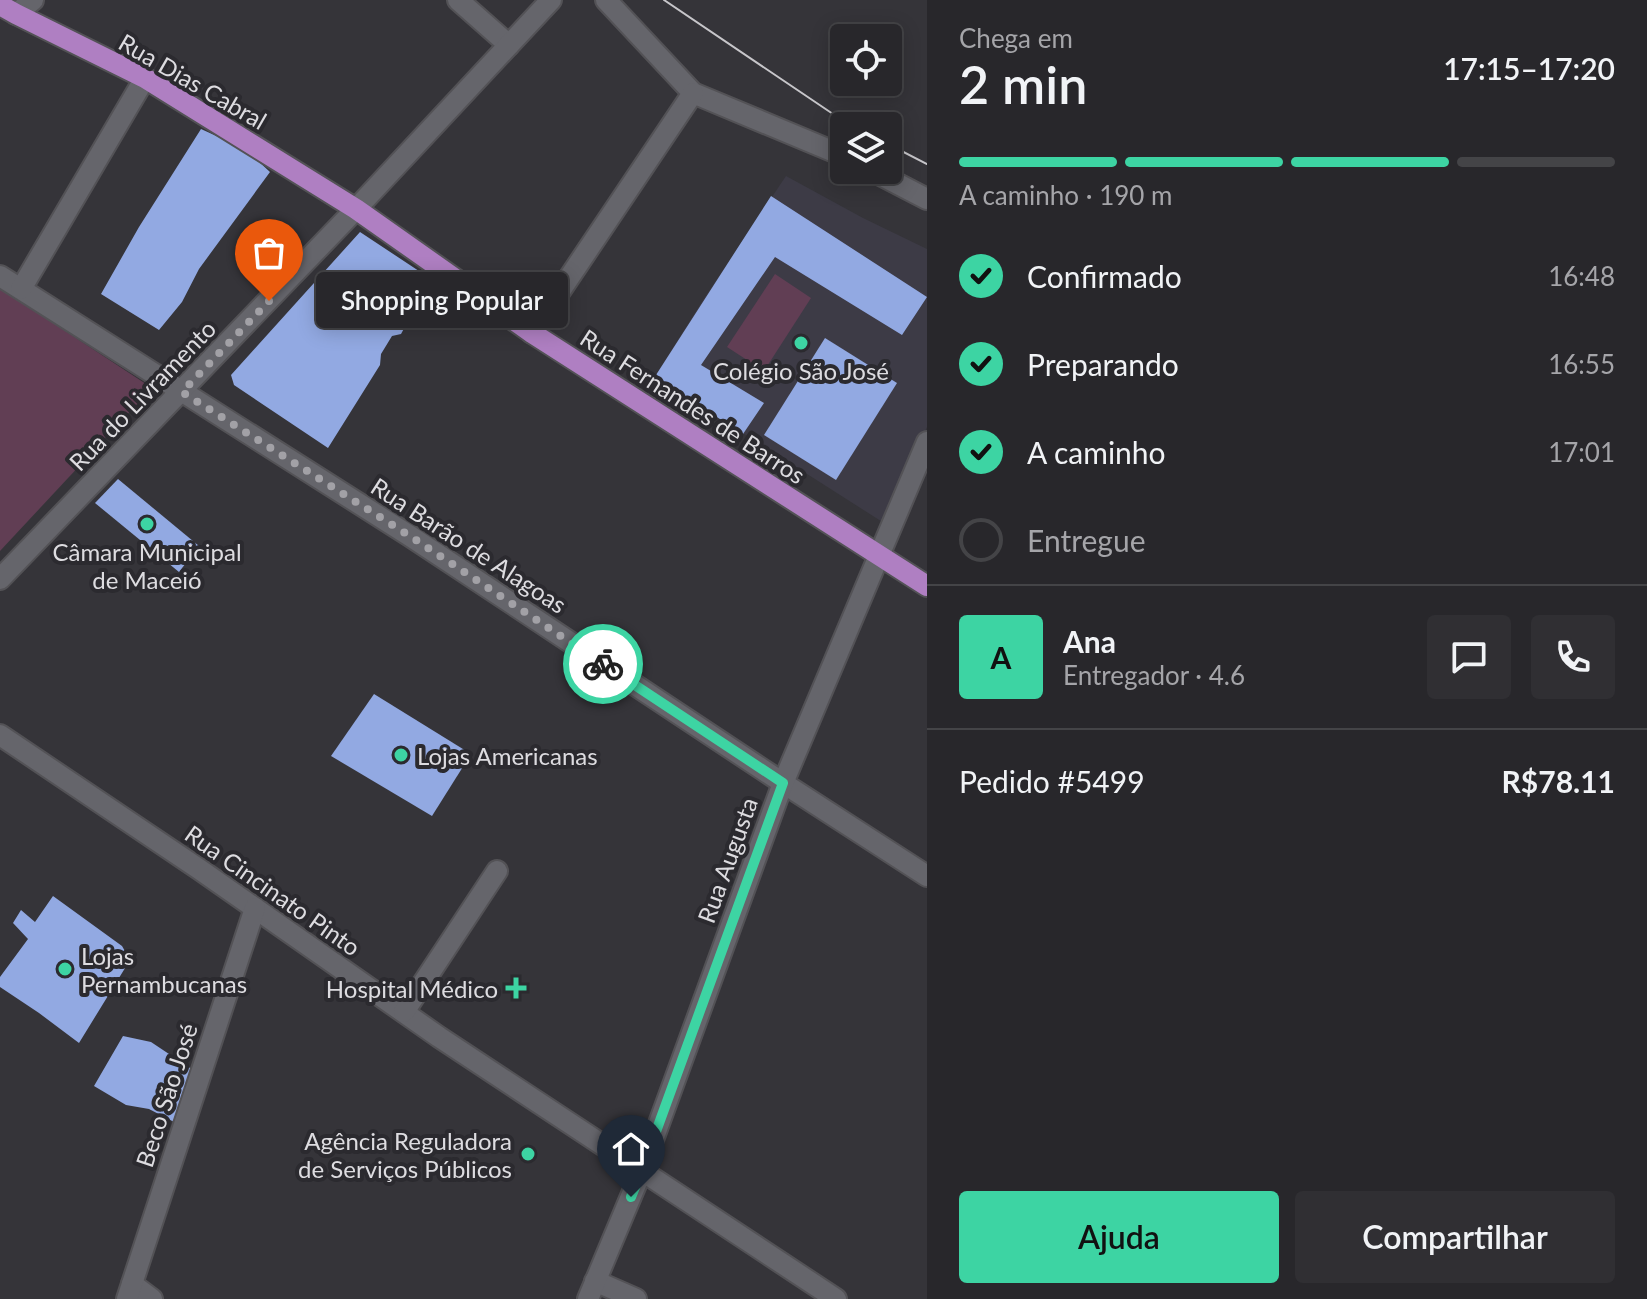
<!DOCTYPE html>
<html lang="pt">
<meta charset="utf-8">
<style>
body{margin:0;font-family:Lato,sans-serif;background:#302f33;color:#f1f3f6;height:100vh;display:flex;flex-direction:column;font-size:30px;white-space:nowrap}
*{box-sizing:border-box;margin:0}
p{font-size:26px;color:#a5a5a9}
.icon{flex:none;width:44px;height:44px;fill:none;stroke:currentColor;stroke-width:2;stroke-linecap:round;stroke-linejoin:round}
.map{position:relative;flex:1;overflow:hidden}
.sheet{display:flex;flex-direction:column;background:#28272b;width:720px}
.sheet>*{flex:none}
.controls{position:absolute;left:830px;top:24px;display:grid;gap:16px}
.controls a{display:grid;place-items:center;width:72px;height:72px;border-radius:8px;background:#28272b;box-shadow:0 4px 20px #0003,0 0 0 2px #444447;font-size:40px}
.pin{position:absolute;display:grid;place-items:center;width:68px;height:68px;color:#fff;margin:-82px -34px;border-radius:50% 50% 50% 0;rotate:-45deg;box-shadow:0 0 8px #0007}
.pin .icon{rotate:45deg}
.courier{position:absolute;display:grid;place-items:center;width:80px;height:80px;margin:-40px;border:6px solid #3dd4a3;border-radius:50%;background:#fff;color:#222;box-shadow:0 2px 10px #0007}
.bubble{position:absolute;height:56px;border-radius:8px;background:#28272b;box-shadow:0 4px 20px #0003,0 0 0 2px #444447;font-size:26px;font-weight:600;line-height:56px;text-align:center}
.overview em{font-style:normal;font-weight:600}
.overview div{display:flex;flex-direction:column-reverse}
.overview{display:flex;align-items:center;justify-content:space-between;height:136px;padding:0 32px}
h1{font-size:52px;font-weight:600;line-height:60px}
.bar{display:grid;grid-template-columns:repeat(4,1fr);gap:12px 8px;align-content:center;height:96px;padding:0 32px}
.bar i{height:10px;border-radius:6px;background:#444447}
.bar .selected{background:#3dd4a3}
.bar p{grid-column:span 4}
.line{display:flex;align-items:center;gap:20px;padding:0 32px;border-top:2px solid #444447}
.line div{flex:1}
.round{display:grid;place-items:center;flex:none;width:84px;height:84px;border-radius:8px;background:#302f33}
ol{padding:0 32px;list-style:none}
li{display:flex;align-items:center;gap:24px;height:88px}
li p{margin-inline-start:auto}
li .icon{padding:8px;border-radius:50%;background:#3dd4a3;color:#111;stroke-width:4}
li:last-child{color:#a5a5a9}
li i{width:44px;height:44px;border:4px solid #444447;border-radius:50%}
.action{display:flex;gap:16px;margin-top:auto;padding:16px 32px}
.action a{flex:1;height:92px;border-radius:8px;background:#3dd4a3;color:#111;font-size:32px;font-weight:600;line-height:92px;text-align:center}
.action a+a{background:#302f33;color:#f1f3f6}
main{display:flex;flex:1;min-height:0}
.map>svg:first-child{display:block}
.built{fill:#3d3b46}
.green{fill:#613e54}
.building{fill:#92a9e2}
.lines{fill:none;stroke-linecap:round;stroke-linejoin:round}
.minor-casing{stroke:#535256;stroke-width:24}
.major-casing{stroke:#535256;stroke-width:24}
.minor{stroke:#65656b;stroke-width:20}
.major{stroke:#af7fc2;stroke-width:20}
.tram{stroke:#c7c6ca;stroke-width:2}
.done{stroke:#a2a1a6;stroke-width:8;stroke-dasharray:0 14.4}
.route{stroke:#3dd4a3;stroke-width:10}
.poi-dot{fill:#3dd4a3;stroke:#2b2a2f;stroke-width:3}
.labels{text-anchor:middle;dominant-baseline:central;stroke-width:8;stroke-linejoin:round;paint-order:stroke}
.street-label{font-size:24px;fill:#dddce0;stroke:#2b2a2f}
.poi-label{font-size:24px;fill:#dddce0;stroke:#2b2a2f}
</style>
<main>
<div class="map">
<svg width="927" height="1299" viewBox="0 0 927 1299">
<rect width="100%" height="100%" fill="#353439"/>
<polygon class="built" points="786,176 863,218 927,249 927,427 909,469 884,523 683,395 676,406 647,389 705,297"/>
<g class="green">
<polygon points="775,274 811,298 764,371 727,347"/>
<polygon points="0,288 152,388 0,551"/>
</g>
<g class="building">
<polygon points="201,129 245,149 270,172 199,269 182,302 159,330 101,294 139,227"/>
<polygon points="771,196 927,297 902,335 775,257 701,365 764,403 743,434 683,395 676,406 647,389"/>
<polygon points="360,232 431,279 401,334 392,336 381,354 380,365 328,448 234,385 231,375"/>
<polygon points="825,338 897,383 836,480 764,435"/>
<polygon points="118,479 199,546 179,572 95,503"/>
<polygon points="374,694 471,754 432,816 331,756"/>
<polygon points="53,896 122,946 130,960 79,1043 39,1013 0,987 0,977 28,939 13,923 21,910 35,922"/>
<polygon points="123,1036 151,1042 193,1070 176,1123 149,1109 126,1105 94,1086"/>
</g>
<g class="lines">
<defs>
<g id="minor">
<polyline points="458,0 509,45"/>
<polyline points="606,0 693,93 844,156"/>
<polyline points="16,14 33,0"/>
<polyline points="871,170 927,199"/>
<polyline points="0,276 410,536 783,783 927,876"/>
<polyline points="21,289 145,78"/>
<polyline points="532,333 693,93"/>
<polyline points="0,579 356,209 551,0"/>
<polyline points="0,735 199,869 439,1037 836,1299"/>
<polyline points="404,1012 497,871"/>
<polyline points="595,1281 636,1299"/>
<polyline points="132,1284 152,1299"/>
<polyline points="127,1299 255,908"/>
<polyline points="588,1299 642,1170 783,783 927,442"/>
</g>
<polyline id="major" points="0,5 16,14 145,78 356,209 532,333 927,586"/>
</defs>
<use href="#minor" class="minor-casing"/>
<use href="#major" class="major-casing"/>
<use href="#minor" class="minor"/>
<use href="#major" class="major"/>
<g class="tram">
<polyline points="664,0 833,114 855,126"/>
<polyline points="888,144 927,164"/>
</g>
</g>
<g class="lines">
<polyline class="done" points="269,301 182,392 410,536 603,664"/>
<polyline class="route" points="603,664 783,783 642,1170 631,1197"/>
</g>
<g class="poi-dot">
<circle cx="801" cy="343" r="8"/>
<circle cx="147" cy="524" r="8"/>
<circle cx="401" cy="755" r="8"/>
<circle cx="65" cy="969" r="8"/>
<path d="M512 976h8v8h8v8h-8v8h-8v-8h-8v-8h8z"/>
<circle cx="528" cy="1154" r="8"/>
</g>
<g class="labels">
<g class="street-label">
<text transform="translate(193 81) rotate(30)">Rua Dias Cabral</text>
<text transform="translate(142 395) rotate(-46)">Rua do Livramento</text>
<text transform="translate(693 406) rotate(33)">Rua Fernandes de Barros</text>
<text transform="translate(469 545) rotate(33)">Rua Barão de Alagoas</text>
<text transform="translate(727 860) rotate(-70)">Rua Augusta</text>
<text transform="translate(273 890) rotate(35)">Rua Cincinato Pinto</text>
<text transform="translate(166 1095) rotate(-72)">Beco São José</text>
</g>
<g class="poi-label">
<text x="801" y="370">Colégio São José</text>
<text x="147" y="551">Câmara Municipal<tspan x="147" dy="28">de Maceió</tspan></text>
<text x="417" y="755" text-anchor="start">Lojas Americanas</text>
<text x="81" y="955" text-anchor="start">Lojas<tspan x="81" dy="28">Pernambucanas</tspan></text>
<text x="498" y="988" text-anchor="end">Hospital Médico</text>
<text x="512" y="1140" text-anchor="end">Agência Reguladora<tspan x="512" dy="28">de Serviços Públicos</tspan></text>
</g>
</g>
</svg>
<div class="controls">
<a><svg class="icon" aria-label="locate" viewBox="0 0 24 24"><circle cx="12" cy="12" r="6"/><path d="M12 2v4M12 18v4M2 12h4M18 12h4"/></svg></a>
<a><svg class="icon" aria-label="layers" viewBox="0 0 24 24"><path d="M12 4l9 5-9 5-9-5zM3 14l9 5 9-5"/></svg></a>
</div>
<div class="pin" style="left:269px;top:301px;background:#ea580c"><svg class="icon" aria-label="bag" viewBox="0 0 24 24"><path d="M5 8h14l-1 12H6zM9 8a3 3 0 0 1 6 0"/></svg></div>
<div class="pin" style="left:631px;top:1197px;background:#1f2937"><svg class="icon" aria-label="home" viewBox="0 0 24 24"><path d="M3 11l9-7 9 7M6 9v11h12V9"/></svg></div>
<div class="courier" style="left:603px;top:664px"><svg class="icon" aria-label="bike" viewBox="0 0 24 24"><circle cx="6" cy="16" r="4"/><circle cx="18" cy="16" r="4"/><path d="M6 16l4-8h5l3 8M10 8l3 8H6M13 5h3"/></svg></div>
<div class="bubble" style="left:316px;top:272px;width:252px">Shopping Popular</div>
</div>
<section class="sheet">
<div class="overview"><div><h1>2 min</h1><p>Chega em</p></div><em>17:15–17:20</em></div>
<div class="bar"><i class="selected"></i><i class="selected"></i><i class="selected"></i><i></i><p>A caminho · 190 m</p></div>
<ol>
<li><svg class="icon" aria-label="check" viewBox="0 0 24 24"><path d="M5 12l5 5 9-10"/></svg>Confirmado<p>16:48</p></li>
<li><svg class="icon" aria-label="check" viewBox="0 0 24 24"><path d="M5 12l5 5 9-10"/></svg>Preparando<p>16:55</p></li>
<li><svg class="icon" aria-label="check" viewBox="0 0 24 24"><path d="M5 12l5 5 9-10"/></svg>A caminho<p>17:01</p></li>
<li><i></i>Entregue</li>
</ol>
<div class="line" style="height:144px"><b class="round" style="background:#3dd4a3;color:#111">A</b><div><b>Ana</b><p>Entregador · 4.6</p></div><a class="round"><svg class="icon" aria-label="chat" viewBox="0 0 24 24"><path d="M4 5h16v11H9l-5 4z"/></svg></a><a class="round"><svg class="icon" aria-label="phone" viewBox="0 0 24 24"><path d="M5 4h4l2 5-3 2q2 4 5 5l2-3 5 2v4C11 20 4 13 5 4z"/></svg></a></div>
<div class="line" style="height:104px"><div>Pedido #5499</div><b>R$78.11</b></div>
<div class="action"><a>Ajuda</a><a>Compartilhar</a></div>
</section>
</main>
